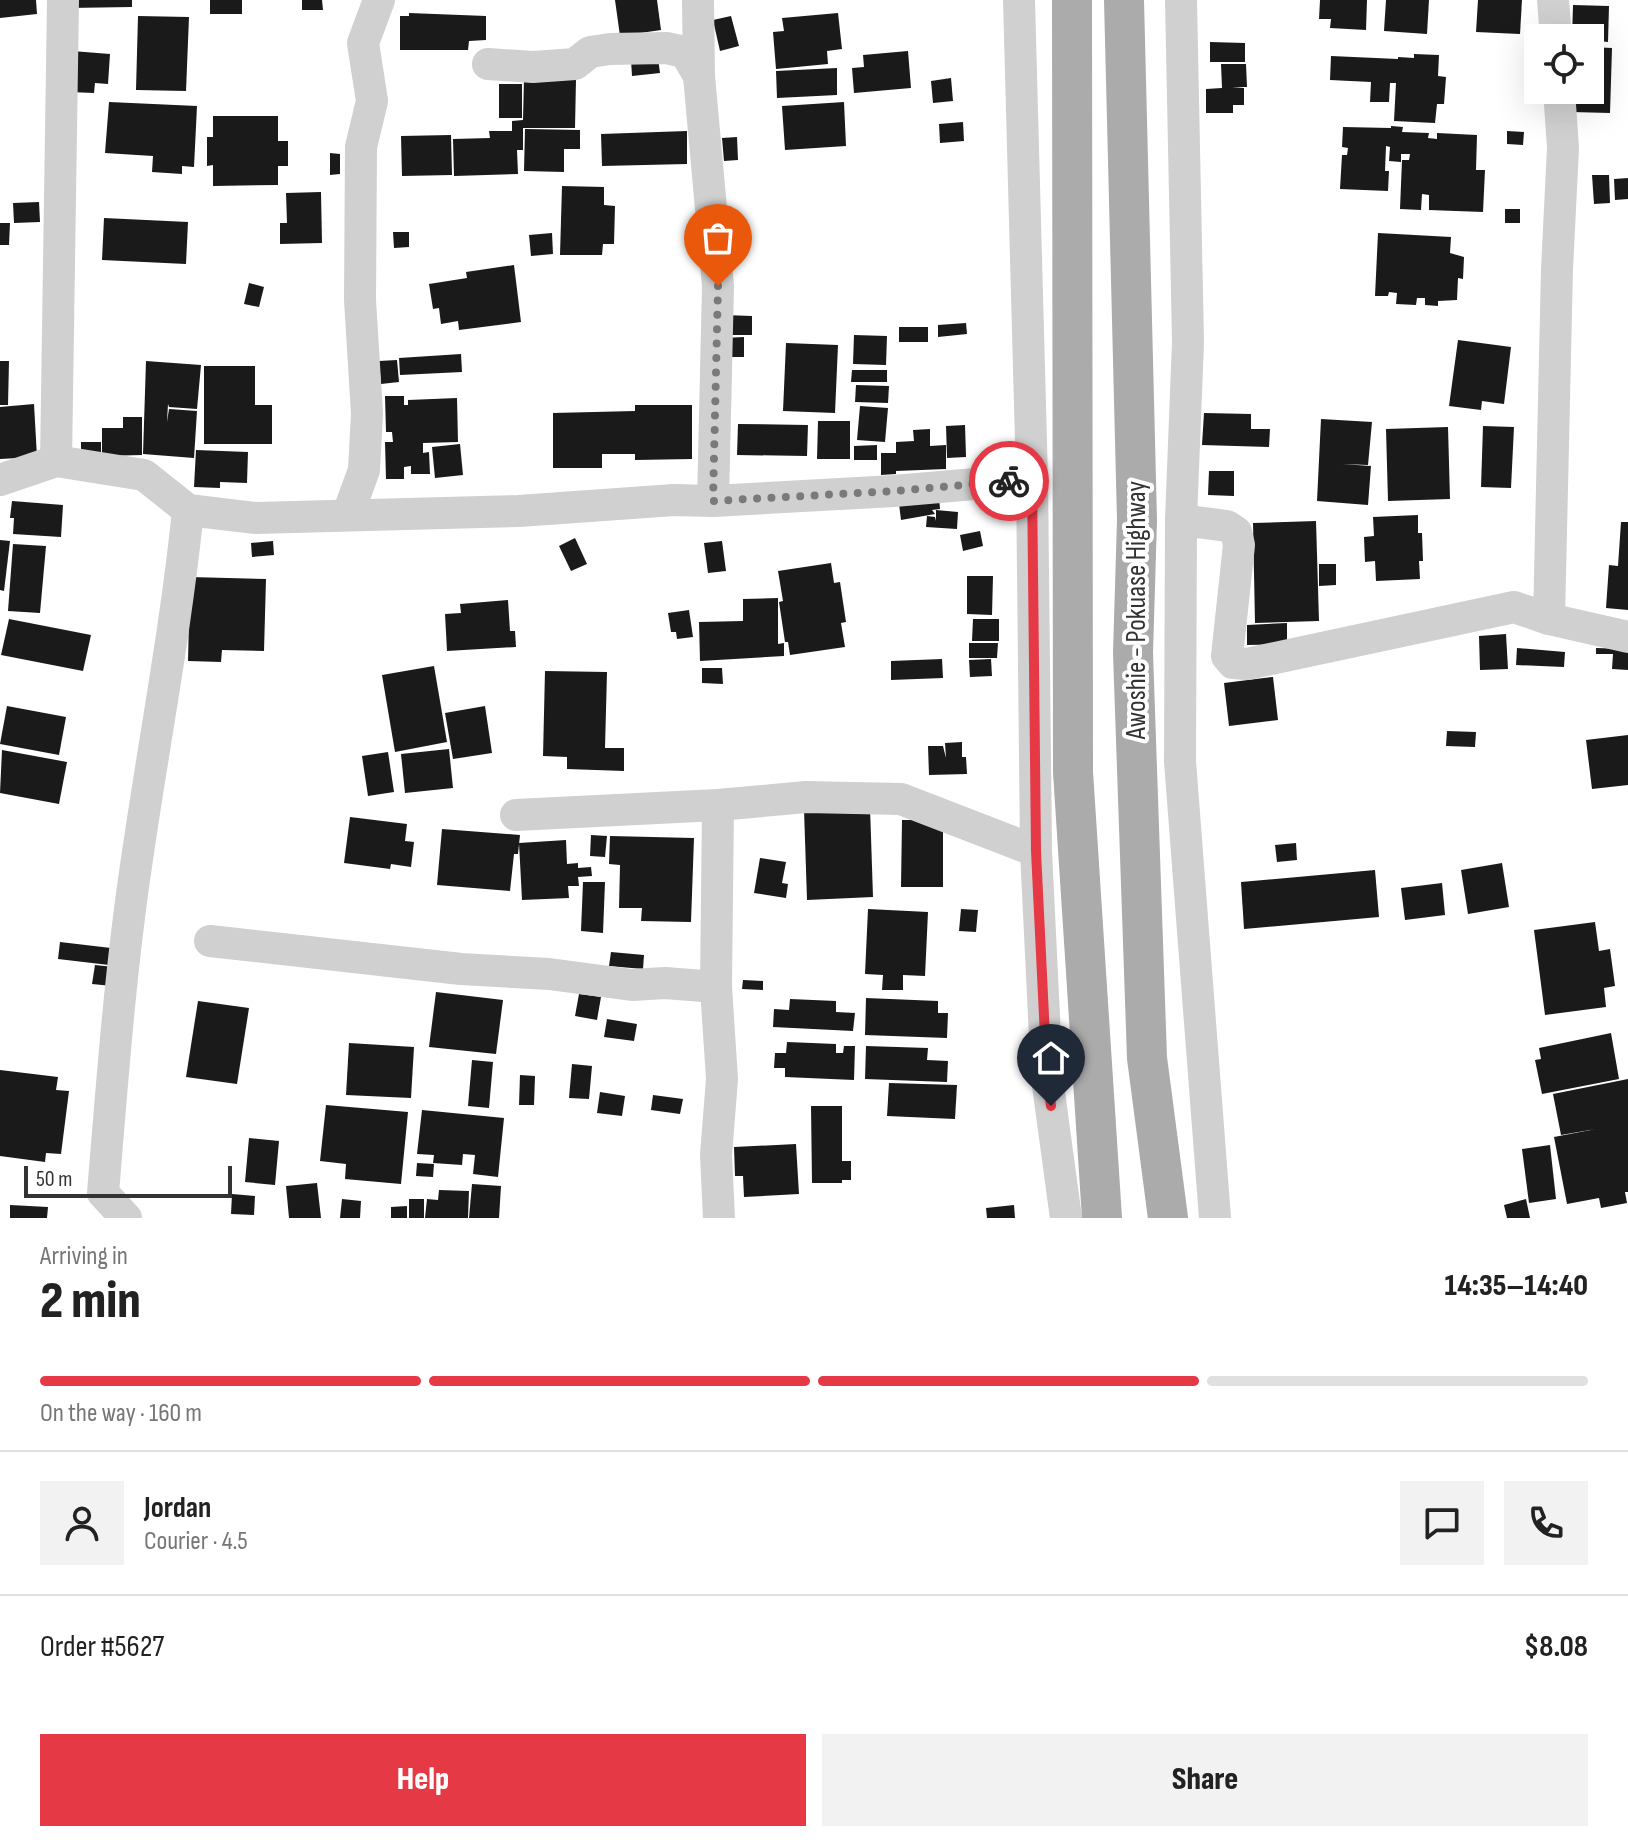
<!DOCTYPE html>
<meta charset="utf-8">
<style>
body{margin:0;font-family:"Sofia Sans Condensed",sans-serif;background:#f2f2f2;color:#222;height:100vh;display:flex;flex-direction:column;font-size:30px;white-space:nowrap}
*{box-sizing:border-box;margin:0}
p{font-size:26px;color:#767676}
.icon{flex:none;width:44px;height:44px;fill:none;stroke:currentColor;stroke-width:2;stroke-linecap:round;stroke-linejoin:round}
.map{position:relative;height:1218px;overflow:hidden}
.side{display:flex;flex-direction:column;background:#fff;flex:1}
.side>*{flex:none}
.controls{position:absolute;left:1524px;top:24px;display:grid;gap:16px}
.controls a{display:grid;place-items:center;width:80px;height:80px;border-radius:0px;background:#fff;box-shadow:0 8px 32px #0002;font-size:40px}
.scale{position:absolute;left:24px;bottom:20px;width:208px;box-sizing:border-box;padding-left:8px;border:4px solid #333;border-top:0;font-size:22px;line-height:28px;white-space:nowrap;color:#333;-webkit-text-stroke:6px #fff;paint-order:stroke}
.pin{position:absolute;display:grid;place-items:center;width:68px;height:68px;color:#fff;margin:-82px -34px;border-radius:50% 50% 50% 0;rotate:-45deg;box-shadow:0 0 8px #0007}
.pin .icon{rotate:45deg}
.courier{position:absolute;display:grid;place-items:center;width:80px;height:80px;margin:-40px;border:6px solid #e63946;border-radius:50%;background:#fff;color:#222;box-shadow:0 2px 10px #0007}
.headline em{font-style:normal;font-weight:800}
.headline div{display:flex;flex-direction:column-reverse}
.headline{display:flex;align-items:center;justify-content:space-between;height:136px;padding:0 40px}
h1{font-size:52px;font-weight:800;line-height:60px}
.bar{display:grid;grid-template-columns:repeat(4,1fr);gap:12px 8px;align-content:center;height:96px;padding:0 40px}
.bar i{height:10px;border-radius:6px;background:#e0e0e0}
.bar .current{background:#e63946}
.bar p{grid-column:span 4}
.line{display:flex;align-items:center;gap:20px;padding:0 40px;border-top:2px solid #e0e0e0}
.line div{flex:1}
.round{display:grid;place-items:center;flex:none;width:84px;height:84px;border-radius:0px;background:#f2f2f2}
.action{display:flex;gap:16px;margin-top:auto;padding:16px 40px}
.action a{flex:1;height:92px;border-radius:0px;background:#e63946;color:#fff;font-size:32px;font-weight:800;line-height:92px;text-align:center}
.action a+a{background:#f2f2f2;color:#222}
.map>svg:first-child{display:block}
.building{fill:#1a1a1a}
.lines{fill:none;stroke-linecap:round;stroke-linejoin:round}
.minor{stroke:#d0d0d0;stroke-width:32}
.major{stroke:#ababab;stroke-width:40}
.done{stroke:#7a7a7a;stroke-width:8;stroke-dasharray:0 14.4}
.route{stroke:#e63946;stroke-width:10}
.labels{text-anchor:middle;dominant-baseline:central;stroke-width:8;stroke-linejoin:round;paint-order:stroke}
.street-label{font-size:28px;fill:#333;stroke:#fff}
</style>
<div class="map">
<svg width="1628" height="1218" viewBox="0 0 1628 1218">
<rect width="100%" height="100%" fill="#fff"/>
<g class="building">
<polygon points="0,0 36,0 37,14 0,18"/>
<polygon points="68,0 132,0 132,7 68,8"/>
<rect x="210" y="0" width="32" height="14"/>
<polygon points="302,0 322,0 323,10 302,10"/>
<polygon points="615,0 657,0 661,30 620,36"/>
<polygon points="1320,0 1367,0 1366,30 1330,28 1331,19 1319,19"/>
<polygon points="1386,0 1429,0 1427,34 1384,31"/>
<polygon points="1478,0 1522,0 1520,34 1476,32"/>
<polygon points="1573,5 1609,6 1608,42 1572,38"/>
<polygon points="409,13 486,16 486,40 469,41 468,50 400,50 400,16 409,16"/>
<polygon points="838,13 842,49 827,51 828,64 776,69 773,32 784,31 782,18"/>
<polygon points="138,16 189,17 186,91 136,90"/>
<polygon points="731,16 739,46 720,51 713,20"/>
<polygon points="1210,42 1245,43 1245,62 1210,62"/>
<polygon points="1590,47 1612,48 1610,113 1572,112 1573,90 1590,90"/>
<polygon points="72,51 110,54 108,84 95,83 94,93 69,92"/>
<polygon points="908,51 911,88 854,93 852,68 864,67 863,55"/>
<polygon points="1414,54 1439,55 1438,76 1446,77 1444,104 1437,104 1435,123 1394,121 1396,83 1390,83 1389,102 1370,102 1371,82 1330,80 1331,56 1398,59 1398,57 1414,58"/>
<polygon points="658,58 660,73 632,76 631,60"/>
<polygon points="1221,64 1246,64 1247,87 1232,87 1244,88 1244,105 1233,105 1233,113 1206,113 1206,89 1222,88"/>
<polygon points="837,68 837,95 777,98 776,71"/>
<polygon points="524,78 576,79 575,128 523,128 523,150 517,150 518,174 454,176 453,139 490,138 489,131 512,131 512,121 523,120"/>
<polygon points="951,78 953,101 933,103 931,81"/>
<rect x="499" y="84" width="23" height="34"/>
<polygon points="109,102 197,106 194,167 182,166 182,174 152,172 153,156 105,153"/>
<polygon points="844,102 846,146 785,150 782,106"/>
<polygon points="213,116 278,116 278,141 288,141 288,166 278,166 278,185 213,186 213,165 207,166 207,137 213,137"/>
<polygon points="963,122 964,141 940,143 939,124"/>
<polygon points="1391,126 1403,127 1402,132 1429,133 1428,138 1437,139 1437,133 1477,135 1476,170 1485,170 1483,212 1429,210 1429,195 1422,194 1421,210 1400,209 1402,160 1409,160 1410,154 1401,154 1401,162 1389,161 1390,147 1386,146 1385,171 1389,171 1388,191 1340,189 1342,155 1347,155 1348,148 1342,147 1343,127 1391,128"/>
<polygon points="525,129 580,130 580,149 564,149 564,172 524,171"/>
<polygon points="687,131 687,164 602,166 601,134"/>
<polygon points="1507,131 1524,132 1523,145 1507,144"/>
<polygon points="451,135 452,175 402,176 401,136"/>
<polygon points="737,137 738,160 724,161 722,138"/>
<polygon points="330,153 340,154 340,174 330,175"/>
<polygon points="1592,175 1609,175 1610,203 1594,204"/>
<polygon points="1628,178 1628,199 1615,200 1614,179"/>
<polygon points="562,186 604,187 604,205 615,206 614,244 603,244 602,255 560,255"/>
<polygon points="321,192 322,243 280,244 280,223 287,223 286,193"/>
<polygon points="39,202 40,222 14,223 13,203"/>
<rect x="1505" y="209" width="15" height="14"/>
<polygon points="104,218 188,222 186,264 102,260"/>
<polygon points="0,223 10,223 9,245 0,245"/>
<polygon points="393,232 409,232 409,247 394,248"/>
<polygon points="552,233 553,254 531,256 529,235"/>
<polygon points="1378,233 1451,237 1450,253 1464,257 1463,279 1458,278 1457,300 1438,301 1438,306 1425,305 1425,298 1417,298 1416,305 1396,304 1397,293 1389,292 1388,296 1375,296"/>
<polygon points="514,265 521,322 459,330 458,321 441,324 439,308 433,309 429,284 467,278 466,272"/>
<polygon points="249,283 264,287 259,307 244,304"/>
<polygon points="725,315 752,316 752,335 724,335"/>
<polygon points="966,323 967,334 938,337 938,325"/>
<rect x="899" y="327" width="29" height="15"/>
<polygon points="854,335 887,336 886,365 853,364"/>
<polygon points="744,337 744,357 723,357 724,338"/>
<polygon points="1458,340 1511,347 1504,404 1482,401 1481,410 1449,406"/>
<polygon points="786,343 838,345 835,413 783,411"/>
<polygon points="461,354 462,372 400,375 399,358"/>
<polygon points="397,360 399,382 381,384 379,361"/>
<polygon points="0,361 9,361 8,405 0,405"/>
<polygon points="146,361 201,365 197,409 169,407 168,404 167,422 169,409 197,411 194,458 143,454"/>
<polygon points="204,366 255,366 255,405 272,405 272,444 204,444"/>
<polygon points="852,370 887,370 887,382 851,382"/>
<polygon points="856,385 889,386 888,403 855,402"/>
<polygon points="385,396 404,396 404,405 408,405 408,400 457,398 458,442 423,443 423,453 429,452 430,474 411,474 411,466 404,467 404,479 386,479 385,442 393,442 392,432 386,432"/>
<polygon points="34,404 37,457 0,459 0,407"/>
<polygon points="635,405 692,405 692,459 635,460 635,454 602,454 602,468 553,468 553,413 635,411"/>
<polygon points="860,406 888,408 885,442 857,440"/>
<polygon points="1204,413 1251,414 1251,429 1270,429 1269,447 1202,445"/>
<polygon points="123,417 142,417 142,455 102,456 102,428 123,428"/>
<polygon points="1321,419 1372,422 1368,465 1342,464 1371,466 1368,505 1317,501"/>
<polygon points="818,421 850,421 850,459 817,459"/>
<polygon points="738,424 808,425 807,456 737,455"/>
<polygon points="965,425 966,457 947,458 946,426"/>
<polygon points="1483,426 1514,427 1511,488 1481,487"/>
<polygon points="1448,427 1450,499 1388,501 1386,429"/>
<polygon points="930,429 930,446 946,445 946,469 896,471 896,474 881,475 881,453 896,453 896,442 914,441 913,430"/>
<polygon points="81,442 101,442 101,456 81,455"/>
<polygon points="460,444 463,475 435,478 432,447"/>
<polygon points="877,445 877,460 854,460 854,446"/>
<polygon points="196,450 248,452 247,483 220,482 220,488 194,487"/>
<polygon points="1209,471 1234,471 1234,496 1208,495"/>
<polygon points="939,497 940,509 932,510 935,514 901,520 899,504"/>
<polygon points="12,501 63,505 61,537 13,534 14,518 10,518"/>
<polygon points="936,510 958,512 957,529 926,527 927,516 935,517 936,521"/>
<polygon points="1418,515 1418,533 1422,533 1423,561 1419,561 1420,579 1376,581 1375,561 1365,562 1364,537 1374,536 1373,517"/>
<polygon points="1316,521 1319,621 1255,623 1253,523"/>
<polygon points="1621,522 1628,522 1628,610 1606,608 1609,565 1618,566"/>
<polygon points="980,531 983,546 963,551 960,535"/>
<polygon points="575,538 587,564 571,571 559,546"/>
<polygon points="0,540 10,541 4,591 0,590"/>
<polygon points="273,541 274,555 252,557 251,543"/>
<polygon points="722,541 726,571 708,573 704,543"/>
<polygon points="13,544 46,546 40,613 8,611"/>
<polygon points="831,563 834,583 840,582 846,622 841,623 845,647 790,655 788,642 785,642 779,602 783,601 778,571"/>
<polygon points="1319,564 1336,564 1336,585 1319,586"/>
<polygon points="967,576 993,576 992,615 967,614"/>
<polygon points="190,577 266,579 264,651 222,650 221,662 188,661"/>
<polygon points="778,598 778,644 784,643 784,656 700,661 699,622 743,621 743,599"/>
<polygon points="508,600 510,631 515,631 516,647 447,651 445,614 461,613 460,604"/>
<polygon points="689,610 693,637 677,639 676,632 671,632 668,613"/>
<polygon points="9,619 91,635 83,671 1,655"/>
<polygon points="973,619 999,619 999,641 972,641"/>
<polygon points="1287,623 1287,644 1247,645 1247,625"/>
<polygon points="1506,634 1508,669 1480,670 1479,636"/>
<polygon points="969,643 998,643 997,658 969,658"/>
<polygon points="1517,648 1565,652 1564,667 1516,665"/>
<polygon points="1596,648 1628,649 1628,670 1612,669 1613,654 1596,654"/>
<polygon points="942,659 943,678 891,680 891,661"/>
<polygon points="991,659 992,676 970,677 969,660"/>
<polygon points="434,666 447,742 395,752 382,675"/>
<polygon points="702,668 722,668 723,684 702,683"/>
<polygon points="545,671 607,672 605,748 624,748 624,771 567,769 567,757 543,756"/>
<polygon points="1273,677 1278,720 1229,726 1224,683"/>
<polygon points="7,706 66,717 59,755 0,744"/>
<polygon points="485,706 492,753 453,759 445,713"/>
<polygon points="1447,731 1476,732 1475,747 1446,746"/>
<polygon points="1628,735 1628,785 1592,789 1586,740"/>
<polygon points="962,742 962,757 966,757 967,774 929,775 928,746 943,746 946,758 945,743"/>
<polygon points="449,749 453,788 405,793 401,754"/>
<polygon points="2,750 67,762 59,804 0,793"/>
<polygon points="388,752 394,792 368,796 362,756"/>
<polygon points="870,807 873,897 807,900 804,809"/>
<polygon points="350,817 407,824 405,841 414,842 411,867 391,864 390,869 344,863"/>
<polygon points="902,820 943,820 943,887 901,887"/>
<polygon points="442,829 520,835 518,854 514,854 510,891 437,885"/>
<polygon points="591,835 607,836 605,857 590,856"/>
<polygon points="610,836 694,838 691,922 641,921 642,908 619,908 620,865 609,864"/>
<polygon points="566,840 567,864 578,863 578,868 591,867 592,876 578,877 579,886 568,886 569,898 522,900 519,843"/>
<polygon points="1296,843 1297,860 1277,862 1275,845"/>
<polygon points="760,858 786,862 782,883 788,884 786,898 754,893"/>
<polygon points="1502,863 1509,907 1468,914 1461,870"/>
<polygon points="1375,870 1379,917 1244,929 1241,882"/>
<polygon points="583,882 605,882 603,933 581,931"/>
<polygon points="1442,883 1445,915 1405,920 1401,888"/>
<polygon points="868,909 928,912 925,976 903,975 903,990 882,990 883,975 865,974"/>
<polygon points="961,909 978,910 976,932 959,931"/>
<polygon points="1595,922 1599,951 1610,949 1615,986 1604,988 1606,1007 1545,1015 1534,930"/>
<polygon points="60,942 111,948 109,965 58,959"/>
<polygon points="611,952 644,955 643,969 609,966"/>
<polygon points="95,965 114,967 112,986 92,984"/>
<polygon points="743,980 763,981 763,990 742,989"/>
<polygon points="436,992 503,1000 496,1054 429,1047"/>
<polygon points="579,994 601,997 597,1020 575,1016"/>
<polygon points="866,998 938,1001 938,1013 948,1013 947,1038 865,1035"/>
<polygon points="790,999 836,1001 836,1012 855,1013 853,1031 773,1027 774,1009 789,1010"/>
<polygon points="198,1001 249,1008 237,1084 186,1077"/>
<polygon points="607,1019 637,1024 634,1041 604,1037"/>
<polygon points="1611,1033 1619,1079 1542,1094 1535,1060 1541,1059 1539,1048"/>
<polygon points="787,1042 836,1044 836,1053 843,1053 844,1046 855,1046 854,1080 785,1077 785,1068 774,1068 775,1053 786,1053"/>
<polygon points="349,1043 414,1047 411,1098 346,1095"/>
<polygon points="866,1046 928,1048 927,1060 948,1061 947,1082 865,1079"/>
<polygon points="472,1060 493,1062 489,1108 468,1106"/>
<polygon points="572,1064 592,1066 589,1099 569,1098"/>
<polygon points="0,1070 58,1077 56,1090 69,1091 61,1154 46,1153 45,1162 0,1156"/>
<polygon points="520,1075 535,1076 534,1105 519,1105"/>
<polygon points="1628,1079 1628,1192 1625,1192 1627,1203 1601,1208 1599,1198 1567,1204 1554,1137 1596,1129 1561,1135 1553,1094"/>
<polygon points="889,1083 957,1085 955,1119 887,1116"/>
<polygon points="600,1092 625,1096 622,1116 597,1113"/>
<polygon points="653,1095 683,1099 680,1114 651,1110"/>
<polygon points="326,1105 408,1112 401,1184 345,1179 346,1164 320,1161"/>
<polygon points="811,1106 842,1106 842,1161 851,1161 851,1180 842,1180 842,1183 812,1183"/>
<polygon points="422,1110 504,1118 498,1177 473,1174 475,1155 463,1154 462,1165 433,1163 434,1155 417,1154"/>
<polygon points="249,1138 279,1141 275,1185 245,1182"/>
<polygon points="796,1144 799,1194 744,1197 743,1176 735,1176 734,1147"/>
<polygon points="1550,1145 1556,1199 1529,1203 1522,1149"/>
<polygon points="417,1163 434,1164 433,1177 416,1176"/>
<polygon points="317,1183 321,1218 289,1218 286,1186"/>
<polygon points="472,1184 501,1186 499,1218 469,1218"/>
<polygon points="439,1190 469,1191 468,1218 425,1218 427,1199 438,1200"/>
<polygon points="232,1194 255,1196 254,1215 231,1214"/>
<polygon points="342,1199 361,1201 360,1218 340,1218"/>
<rect x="409" y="1199" width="15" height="19"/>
<polygon points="1526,1199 1530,1218 1507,1218 1504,1205"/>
<polygon points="10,1205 48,1207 47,1218 10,1218"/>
<polygon points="1014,1205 1015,1218 987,1218 986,1208"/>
<polygon points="407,1206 407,1218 391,1218 391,1207"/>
</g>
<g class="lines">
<g class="minor">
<polyline points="698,0 699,76 718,286 713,501"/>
<polyline points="1019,0 1032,479 1036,851 1047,1078 1066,1218"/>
<polyline points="1181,0 1188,342 1181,520 1180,761 1215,1218"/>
<polyline points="1553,0 1556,38"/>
<polyline points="488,64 533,67 575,64 590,52 610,49 666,48 685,52 699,76"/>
<polyline points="56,461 63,0"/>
<polyline points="0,480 56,461 144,475 188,510 256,518 519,511 674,500 713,501 894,491 1032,479"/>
<polyline points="348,514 364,470 367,414 360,300 361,147 372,101 363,43 379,0"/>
<polyline points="1181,520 1227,526 1236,532 1239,545 1227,656 1233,663 1247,664 1514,607 1549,619 1628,637"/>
<polyline points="1549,619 1557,269 1563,148 1559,90"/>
<polyline points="718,805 716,987 722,1079 716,1155 719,1218"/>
<polyline points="516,815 718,805 806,797 901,799 1036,851"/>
<polyline points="210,941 461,969 549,974 632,985 665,983 716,987"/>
<path d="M126,1218L103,1193C112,1084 120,974 136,866C153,747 176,630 188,510"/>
</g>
<g class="major">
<polyline points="1072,0 1073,772 1102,1218"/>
<polyline points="1124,0 1137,520 1133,653 1147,1058 1168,1218"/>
</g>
</g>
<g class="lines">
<polyline class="done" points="718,286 713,501 894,491 1009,481"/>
<polyline class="route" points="1009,481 1032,479 1036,851 1047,1078 1051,1106"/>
</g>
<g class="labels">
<g class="street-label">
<text transform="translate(1136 610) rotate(-90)">Awoshie - Pokuase Highway</text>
</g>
</g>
</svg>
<div class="controls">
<a><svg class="icon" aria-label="locate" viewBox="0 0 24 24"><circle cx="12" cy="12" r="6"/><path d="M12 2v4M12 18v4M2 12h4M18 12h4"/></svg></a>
</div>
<div class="scale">50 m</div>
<div class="pin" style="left:718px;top:286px;background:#ea580c"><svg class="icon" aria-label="bag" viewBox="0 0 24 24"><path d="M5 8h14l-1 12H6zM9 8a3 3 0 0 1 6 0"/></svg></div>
<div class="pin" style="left:1051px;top:1106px;background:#1f2937"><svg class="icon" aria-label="home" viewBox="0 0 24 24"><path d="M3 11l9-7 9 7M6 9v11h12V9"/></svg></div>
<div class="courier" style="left:1009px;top:481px"><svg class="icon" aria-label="bike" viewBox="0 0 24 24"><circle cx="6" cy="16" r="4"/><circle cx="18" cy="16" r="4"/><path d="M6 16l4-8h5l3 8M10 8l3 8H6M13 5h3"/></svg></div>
</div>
<section class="side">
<div class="headline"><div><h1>2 min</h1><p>Arriving in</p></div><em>14:35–14:40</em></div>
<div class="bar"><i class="current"></i><i class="current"></i><i class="current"></i><i></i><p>On the way · 160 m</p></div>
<div class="line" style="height:144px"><a class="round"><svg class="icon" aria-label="person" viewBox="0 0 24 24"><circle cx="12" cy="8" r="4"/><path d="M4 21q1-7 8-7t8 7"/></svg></a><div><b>Jordan</b><p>Courier · 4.5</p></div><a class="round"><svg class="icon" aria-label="chat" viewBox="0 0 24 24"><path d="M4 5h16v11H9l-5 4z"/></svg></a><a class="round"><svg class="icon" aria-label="phone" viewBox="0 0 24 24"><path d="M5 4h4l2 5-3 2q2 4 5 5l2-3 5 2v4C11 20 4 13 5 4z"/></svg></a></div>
<div class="line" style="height:104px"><div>Order #5627</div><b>$8.08</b></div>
<div class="action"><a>Help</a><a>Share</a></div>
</section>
